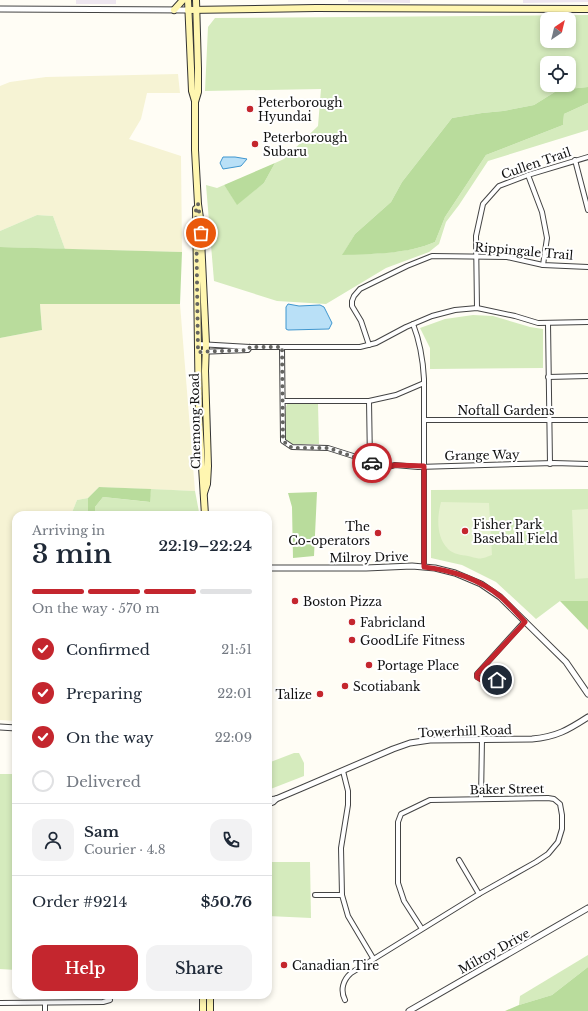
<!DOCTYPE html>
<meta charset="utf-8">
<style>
body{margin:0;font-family:"Libre Baskerville",serif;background:#f2f2f3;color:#1f2937;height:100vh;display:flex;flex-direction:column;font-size:15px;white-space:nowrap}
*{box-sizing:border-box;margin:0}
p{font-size:13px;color:#747a83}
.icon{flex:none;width:22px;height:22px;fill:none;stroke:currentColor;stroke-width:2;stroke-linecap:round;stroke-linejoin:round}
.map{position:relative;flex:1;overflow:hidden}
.drawer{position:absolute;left:12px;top:511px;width:260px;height:488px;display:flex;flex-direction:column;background:#fff;border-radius:12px;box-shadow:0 2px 6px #0003}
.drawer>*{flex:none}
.needle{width:26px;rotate:35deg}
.controls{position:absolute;left:540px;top:12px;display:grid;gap:8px}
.controls a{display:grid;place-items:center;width:36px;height:36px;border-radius:8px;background:#fff;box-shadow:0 2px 6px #0003;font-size:20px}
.pin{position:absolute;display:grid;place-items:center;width:34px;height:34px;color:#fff;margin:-17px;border:2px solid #fff;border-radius:50%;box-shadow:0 1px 4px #0007}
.courier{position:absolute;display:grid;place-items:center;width:40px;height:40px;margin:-20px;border:3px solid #c4262e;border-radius:50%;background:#fff;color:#222;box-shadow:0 1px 5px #0007}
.headline em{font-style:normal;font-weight:600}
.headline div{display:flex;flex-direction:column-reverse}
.headline{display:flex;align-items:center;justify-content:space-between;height:68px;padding:0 20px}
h1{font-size:26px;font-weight:600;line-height:30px}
.bar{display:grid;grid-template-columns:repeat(4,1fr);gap:6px 4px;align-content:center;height:48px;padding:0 20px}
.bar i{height:5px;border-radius:3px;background:#e0e1e3}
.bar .active{background:#c4262e}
.bar p{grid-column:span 4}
.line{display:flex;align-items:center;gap:10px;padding:0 20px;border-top:1px solid #e0e1e3}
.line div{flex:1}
.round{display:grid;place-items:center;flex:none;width:42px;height:42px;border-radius:12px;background:#f2f2f3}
ol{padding:0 20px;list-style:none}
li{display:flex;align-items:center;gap:12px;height:44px}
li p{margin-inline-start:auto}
li .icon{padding:4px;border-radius:50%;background:#c4262e;color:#fff;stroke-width:4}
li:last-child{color:#747a83}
li i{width:22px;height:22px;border:2px solid #e0e1e3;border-radius:50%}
.action{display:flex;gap:8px;margin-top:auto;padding:8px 20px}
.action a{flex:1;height:46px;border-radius:12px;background:#c4262e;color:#fff;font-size:16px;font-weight:600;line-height:46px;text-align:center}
.action a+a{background:#f2f2f3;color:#1f2937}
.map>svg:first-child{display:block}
.industrial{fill:#eee6ef}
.farmland{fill:#f6f3d4}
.green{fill:#d5ebbd;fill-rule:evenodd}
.forest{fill:#b9dc9c}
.pitch{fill:#e6f2cf}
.water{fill:#b9e0f7;stroke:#3f96cf}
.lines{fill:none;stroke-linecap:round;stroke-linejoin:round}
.minor-casing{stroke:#444;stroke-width:6}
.tertiary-casing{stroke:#444;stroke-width:7}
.secondary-casing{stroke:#333;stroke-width:8}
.minor{stroke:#fff;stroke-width:4}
.tertiary{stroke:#fff;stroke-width:5}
.secondary{stroke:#fff6b0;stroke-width:6}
.done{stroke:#646461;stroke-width:4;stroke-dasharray:0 7.2}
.route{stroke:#c4262e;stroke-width:5}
.poi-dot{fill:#c4262e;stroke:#fff;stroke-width:1.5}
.labels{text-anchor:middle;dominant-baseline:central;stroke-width:4;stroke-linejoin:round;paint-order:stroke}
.poi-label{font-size:12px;fill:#111;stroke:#fff;text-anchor:start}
.street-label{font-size:12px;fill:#111;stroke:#fff}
</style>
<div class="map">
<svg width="588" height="1011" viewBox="0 0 588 1011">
<rect width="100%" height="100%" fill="#fffdf5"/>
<g class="industrial">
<rect x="76" y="0" width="40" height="4"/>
<polygon points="348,0 410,0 410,3 348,2"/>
<polygon points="523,0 588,0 588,2 523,3"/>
</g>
<g class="farmland">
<polygon points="178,74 180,93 147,93 141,119 129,139 181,156 182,252 65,249 53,216 37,215 0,231 0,86 10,82 46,77"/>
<polygon points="40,304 180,304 195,491 99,487 88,498 77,500 71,515 16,515 16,721 0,720 0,338 42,330"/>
</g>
<g class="green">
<path d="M588,15V87L558,90L534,105L503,111L482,113L452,118L402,182L391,202L355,234L343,254C372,254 408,254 435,242L445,217L486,155L563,125L564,114L588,103V130L488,161L459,205L446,222L439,244L429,252L386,268L326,304L277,301L214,281L206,185L217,188L224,185L237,204L264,183L275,163L284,159L318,126L321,89L205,91L208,27L215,18ZM547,19H569V41H547ZM547,63H569V85H547Z"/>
<polygon points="37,215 53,216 65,249 0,247 0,231"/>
<polygon points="473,315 493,316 530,327 543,329 543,368 430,369 430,348 420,328 445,319"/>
<path d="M287,404H318L319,444H292L287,443C283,433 283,415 287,404Z"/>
<polygon points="151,489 195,491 199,512 157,515 95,515 95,507 103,497 149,502"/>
<polygon points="588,489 588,601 560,601 536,619 496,582 462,565 431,558 431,490"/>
<polygon points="88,498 88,515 71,515 77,500"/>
<polygon points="294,753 299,753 304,763 304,776 268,790 268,763"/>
<polygon points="0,774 16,774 16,970 0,969"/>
<polygon points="268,862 310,862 311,918 268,916"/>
<polygon points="588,955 588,967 552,995 519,1005 520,996"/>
</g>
<g class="forest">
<path d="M588,87V103L564,114L563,125L486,155L445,217L435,242C408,254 372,254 342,255L355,234L391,202L402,182L452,118L482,113L503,111L534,105L558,90Z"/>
<polygon points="275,163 264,183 237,205 224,185"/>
<polygon points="0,247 182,252 180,304 40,304 42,330 0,338"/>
<polygon points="99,487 151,489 150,502 103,497 95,507 95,515 88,515 88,498"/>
<polygon points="317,492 314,556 293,558 292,507 288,493"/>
<polygon points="560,601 588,601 588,630"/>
<polygon points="588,967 588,1011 505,1011 519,1005 552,995"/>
</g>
<g class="pitch">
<path d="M441,502L489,503L492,555C479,560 480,559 468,556C461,555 453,554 448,549C436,537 437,517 441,502Z"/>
<polygon points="588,509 588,578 575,579 572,510"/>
</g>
<g class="water">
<polygon points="223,157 235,157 247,159 241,166 223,169 220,163"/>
<polygon points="288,304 299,306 320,305 324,307 332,323 329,329 288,330 286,329 286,307"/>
</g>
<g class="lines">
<defs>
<g id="minor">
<polyline points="575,160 588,210"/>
<polyline points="528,175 542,212 547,238 543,265"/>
<polyline points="477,308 476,236 483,204 499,186 528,175 588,157"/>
<polyline points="548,323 550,464"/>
<path d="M413,324C420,342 423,359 424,379V567"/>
<polyline points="198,344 250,347 360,347 376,343 406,327 432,316 455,310 477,308 515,316 538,323 588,322"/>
<polyline points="369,345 361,321 352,306 352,301 354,296 360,289 407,266 432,256 507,257 543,265 588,267"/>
<polyline points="282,347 283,441 292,447 328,448 388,467 395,465 418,467 554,463 588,464"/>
<polyline points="198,352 248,350 250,347"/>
<polyline points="548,377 588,376"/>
<polyline points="283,401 369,401 396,395 424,383"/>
<polyline points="369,401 370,462"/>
<polyline points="424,420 588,420"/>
<polyline points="497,679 481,679 477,677 477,674 525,621"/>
<polyline points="343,771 348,791 348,805 341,848 342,895 348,916 373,958"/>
<polyline points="481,799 482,739"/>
<polyline points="459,860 479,894"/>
<polyline points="315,895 342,895"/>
<path d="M345,1000C340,990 343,980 351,973L479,894L536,862L548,854L558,842L562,829V815L560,804L554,799L548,798L430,800L401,814L398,822V883L404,901L422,929"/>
<polyline points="0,1003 103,1002 110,1000"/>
<polyline points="45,1003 45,1011"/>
</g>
<g id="tertiary">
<polyline points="0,9 188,10"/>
<polyline points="268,568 366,568 412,566 435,568 455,573 481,584 500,597 566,662 588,694"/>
<polyline points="0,727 16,728"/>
<path d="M268,800L276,799L302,788L393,749L410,743L430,740L532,739C556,737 568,730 588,717"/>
<polyline points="268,804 273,802 276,799"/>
<polyline points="409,1011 588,908"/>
</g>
<g id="secondary">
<polyline points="188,0 192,91 195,101"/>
<polyline points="196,0 198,68 198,92 195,102 195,150 198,204 200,218 206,344 205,371 208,466 207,484 204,493"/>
<polyline points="174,10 183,0"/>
<polyline points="188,10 316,8 588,9"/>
<polyline points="196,209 199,418 205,515"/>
<polyline points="203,995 203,1011"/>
<polyline points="210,1011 210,995"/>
</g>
</defs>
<use href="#minor" class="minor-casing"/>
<use href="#tertiary" class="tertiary-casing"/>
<use href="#secondary" class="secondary-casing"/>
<use href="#minor" class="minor"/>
<use href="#tertiary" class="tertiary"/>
<use href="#secondary" class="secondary"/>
</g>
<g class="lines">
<polyline class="done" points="201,233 200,218 198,204 196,209 198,352 248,350 250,347 282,347 283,441 292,448 328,448 372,463"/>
<path class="route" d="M372,463L388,467L395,465L424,466V567C451,570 479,579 501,597C509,604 517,613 525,622L477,674V677L481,680H497"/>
</g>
<g class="poi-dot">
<circle cx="250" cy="109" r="4"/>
<circle cx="255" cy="144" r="4"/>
<circle cx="465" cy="531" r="4"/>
<circle cx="378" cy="533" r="4"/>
<circle cx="295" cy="601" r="4"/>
<circle cx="352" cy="622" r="4"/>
<circle cx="352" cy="640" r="4"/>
<circle cx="369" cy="665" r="4"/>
<circle cx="345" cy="686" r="4"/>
<circle cx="320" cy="694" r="4"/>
<circle cx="284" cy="965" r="4"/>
</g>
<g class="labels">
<g class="poi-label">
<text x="258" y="102">Peterborough<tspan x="258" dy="14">Hyundai</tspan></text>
<text x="263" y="137">Peterborough<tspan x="263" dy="14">Subaru</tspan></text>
<text x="473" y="524">Fisher Park<tspan x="473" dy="14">Baseball Field</tspan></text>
<text x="370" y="526" text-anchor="end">The<tspan x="370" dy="14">Co-operators</tspan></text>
<text x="303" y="601">Boston Pizza</text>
<text x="360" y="622">Fabricland</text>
<text x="360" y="640">GoodLife Fitness</text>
<text x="377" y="665">Portage Place</text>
<text x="353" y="686">Scotiabank</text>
<text x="312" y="694" text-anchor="end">Talize</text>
<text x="292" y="965">Canadian Tire</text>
</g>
<g class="street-label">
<text transform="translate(536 163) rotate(-19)">Cullen Trail</text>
<text transform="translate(524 251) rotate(5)">Rippingale Trail</text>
<text x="506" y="410">Noftall Gardens</text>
<text transform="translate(195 421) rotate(-91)">Chemong Road</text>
<text transform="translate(482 455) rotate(-1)">Grange Way</text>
<text transform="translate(369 557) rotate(-1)">Milroy Drive</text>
<text transform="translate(465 731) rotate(-2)">Towerhill Road</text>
<text transform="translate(507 789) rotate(-1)">Baker Street</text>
<text transform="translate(494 951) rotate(-29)">Milroy Drive</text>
</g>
</g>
</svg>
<div class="controls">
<a><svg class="needle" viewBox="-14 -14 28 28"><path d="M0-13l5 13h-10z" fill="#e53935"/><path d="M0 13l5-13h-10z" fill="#747a83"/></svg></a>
<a><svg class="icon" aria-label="locate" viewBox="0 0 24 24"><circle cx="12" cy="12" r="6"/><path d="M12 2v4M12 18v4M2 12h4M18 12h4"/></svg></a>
</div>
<div class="pin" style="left:201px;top:233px;background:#ea580c"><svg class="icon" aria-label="bag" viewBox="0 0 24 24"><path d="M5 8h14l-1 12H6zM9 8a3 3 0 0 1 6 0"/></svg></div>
<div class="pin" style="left:497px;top:680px;background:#1f2937"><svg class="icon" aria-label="home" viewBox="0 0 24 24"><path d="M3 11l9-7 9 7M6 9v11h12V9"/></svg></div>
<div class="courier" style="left:372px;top:463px"><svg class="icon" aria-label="car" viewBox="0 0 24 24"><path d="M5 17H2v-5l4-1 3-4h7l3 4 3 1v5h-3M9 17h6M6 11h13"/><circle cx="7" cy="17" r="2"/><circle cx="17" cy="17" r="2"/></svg></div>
<section class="drawer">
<div class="headline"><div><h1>3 min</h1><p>Arriving in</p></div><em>22:19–22:24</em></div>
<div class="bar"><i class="active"></i><i class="active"></i><i class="active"></i><i></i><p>On the way · 570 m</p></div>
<ol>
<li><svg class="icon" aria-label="check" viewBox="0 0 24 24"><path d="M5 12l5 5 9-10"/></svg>Confirmed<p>21:51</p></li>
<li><svg class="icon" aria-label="check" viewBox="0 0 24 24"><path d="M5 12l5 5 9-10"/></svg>Preparing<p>22:01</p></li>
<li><svg class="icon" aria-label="check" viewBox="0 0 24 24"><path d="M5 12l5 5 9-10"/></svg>On the way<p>22:09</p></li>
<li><i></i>Delivered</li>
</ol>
<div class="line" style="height:72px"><a class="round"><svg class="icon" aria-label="person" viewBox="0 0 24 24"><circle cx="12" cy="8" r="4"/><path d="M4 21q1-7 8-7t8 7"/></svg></a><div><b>Sam</b><p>Courier · 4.8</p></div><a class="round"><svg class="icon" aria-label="phone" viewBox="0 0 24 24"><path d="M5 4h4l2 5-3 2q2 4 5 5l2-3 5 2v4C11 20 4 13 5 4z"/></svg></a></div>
<div class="line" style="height:52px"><div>Order #9214</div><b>$50.76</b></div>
<div class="action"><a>Help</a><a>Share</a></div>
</section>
</div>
